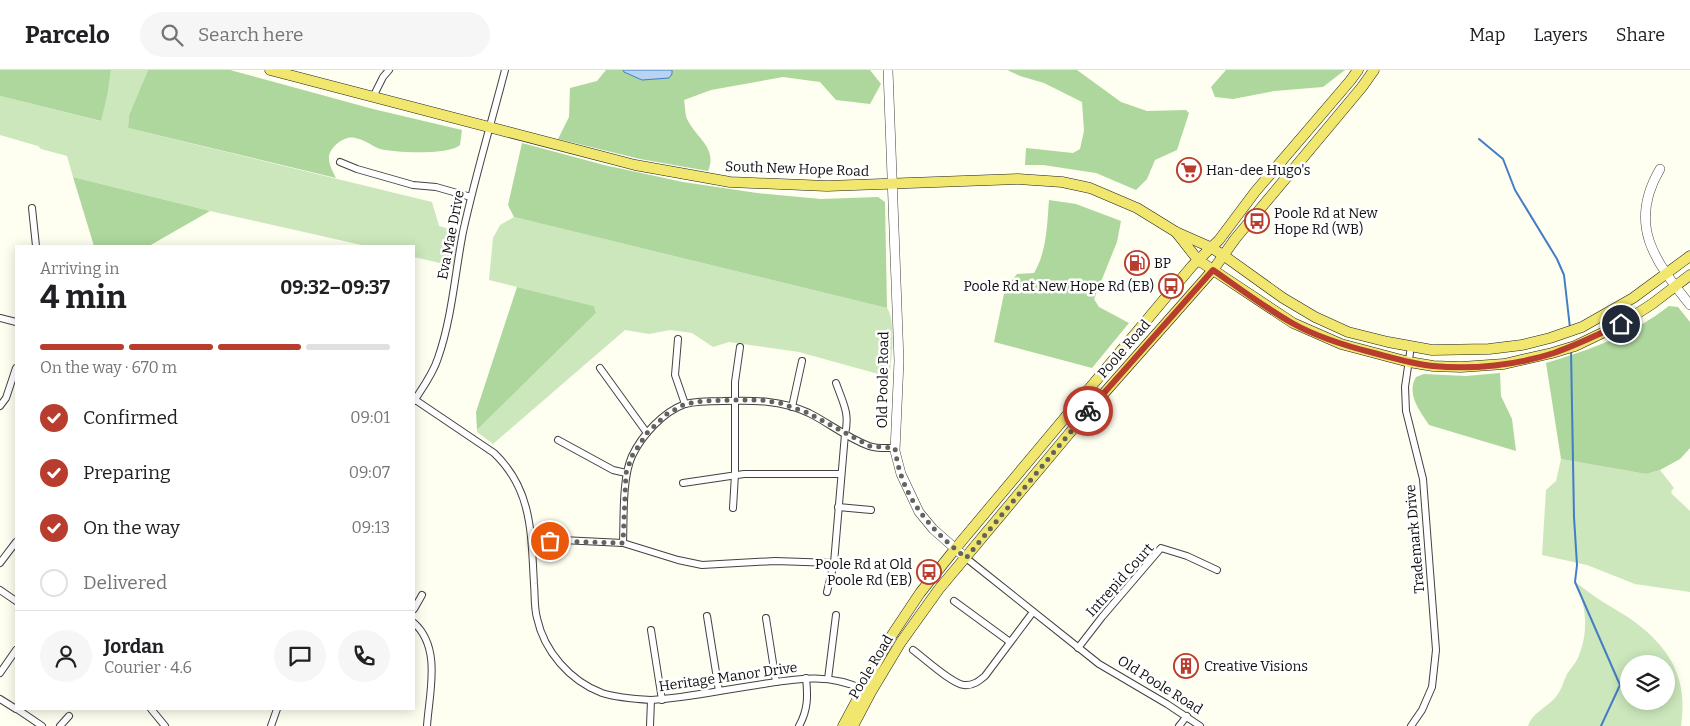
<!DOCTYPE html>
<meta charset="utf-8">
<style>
body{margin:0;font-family:Bitter,serif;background:#f6f6f6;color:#202124;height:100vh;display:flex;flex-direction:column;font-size:19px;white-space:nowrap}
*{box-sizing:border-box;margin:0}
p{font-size:16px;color:#757577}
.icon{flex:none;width:28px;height:28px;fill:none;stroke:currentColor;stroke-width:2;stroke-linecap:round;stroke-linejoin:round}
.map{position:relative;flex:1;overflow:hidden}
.drawer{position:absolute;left:15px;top:175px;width:400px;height:465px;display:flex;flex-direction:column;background:#fff;border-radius:0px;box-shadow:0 2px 12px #0003}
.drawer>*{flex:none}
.buttons{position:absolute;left:1620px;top:585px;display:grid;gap:10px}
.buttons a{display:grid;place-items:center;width:55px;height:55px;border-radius:50%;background:#fff;box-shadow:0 2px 12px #0003;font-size:25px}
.pin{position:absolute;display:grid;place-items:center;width:42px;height:42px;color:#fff;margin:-21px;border:2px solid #fff;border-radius:50%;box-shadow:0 1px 5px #0007}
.courier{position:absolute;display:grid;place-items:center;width:50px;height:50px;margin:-25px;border:4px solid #b83d2e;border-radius:50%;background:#fff;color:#222;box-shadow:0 1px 6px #0007}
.summary em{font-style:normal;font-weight:700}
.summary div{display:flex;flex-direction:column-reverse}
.summary{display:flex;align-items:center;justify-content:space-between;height:85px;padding:0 25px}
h1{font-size:32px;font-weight:700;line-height:38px}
.bar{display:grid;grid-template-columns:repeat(4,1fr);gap:8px 5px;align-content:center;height:60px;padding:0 25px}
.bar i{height:6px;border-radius:4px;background:#e0e0e0}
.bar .active{background:#b83d2e}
.bar p{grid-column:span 4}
.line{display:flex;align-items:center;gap:12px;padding:0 25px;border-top:1px solid #e0e0e0}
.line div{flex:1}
.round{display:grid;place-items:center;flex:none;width:52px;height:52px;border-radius:26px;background:#f6f6f6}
ol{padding:0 25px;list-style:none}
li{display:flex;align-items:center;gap:15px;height:55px}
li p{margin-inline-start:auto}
li .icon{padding:5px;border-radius:50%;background:#b83d2e;color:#fff;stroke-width:4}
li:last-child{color:#757577}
li i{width:28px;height:28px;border:2px solid #e0e0e0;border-radius:50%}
header{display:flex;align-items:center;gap:30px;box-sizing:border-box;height:70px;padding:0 25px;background:#fff;border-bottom:1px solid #e0e0e0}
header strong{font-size:24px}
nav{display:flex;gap:28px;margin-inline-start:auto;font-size:18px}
.search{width:350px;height:45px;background:#f6f6f6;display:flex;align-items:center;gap:12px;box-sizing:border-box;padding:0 18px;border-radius:28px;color:#757577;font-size:19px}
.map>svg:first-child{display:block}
.green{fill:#cce7bc;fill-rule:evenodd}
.forest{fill:#add79c}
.water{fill:#b8d4f3;stroke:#437dc6}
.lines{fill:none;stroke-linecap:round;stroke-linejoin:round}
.stream{stroke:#437dc6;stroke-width:2}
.minor-casing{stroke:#424242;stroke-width:8}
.tertiary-casing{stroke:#424242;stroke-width:10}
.primary-casing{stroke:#202020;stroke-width:11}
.minor{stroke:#fff;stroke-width:6}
.tertiary{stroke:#fff;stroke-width:9}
.primary{stroke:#f1e66e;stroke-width:10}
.done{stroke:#63635e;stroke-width:5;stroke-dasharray:0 9}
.route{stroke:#b83d2e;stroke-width:6}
.labels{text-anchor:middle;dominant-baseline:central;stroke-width:5;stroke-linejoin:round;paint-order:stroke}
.street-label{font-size:14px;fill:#0f0f0f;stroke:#fff}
.poi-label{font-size:14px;fill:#0f0f0f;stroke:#fff;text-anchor:start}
</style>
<header>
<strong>Parcelo</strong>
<div class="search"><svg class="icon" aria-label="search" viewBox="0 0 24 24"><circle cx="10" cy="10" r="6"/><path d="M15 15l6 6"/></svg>Search here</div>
<nav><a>Map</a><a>Layers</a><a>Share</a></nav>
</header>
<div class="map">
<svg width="1690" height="656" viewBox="0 0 1690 656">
<rect width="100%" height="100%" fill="#fefef1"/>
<g class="green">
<polygon points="111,0 148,0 129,45 128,58 432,132 439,156 459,162 453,196 414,187 414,176 366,176 210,141 73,107 67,86 41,79 38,76 0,65 0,26 100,51 108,22"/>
<path d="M514,147L887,238C896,250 892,291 889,307L799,282L729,272L713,277L692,263L670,260L649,264L625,260L493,374L477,362V360L596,243L594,236L489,210L493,168L500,155Z"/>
<polygon points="1561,389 1646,404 1660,400 1674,418 1671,421 1672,424 1690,441 1690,522 1635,514 1587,495 1542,485 1546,420 1556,411"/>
<path d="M1575,512C1584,518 1592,525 1600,530C1612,538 1625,544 1636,553C1672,580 1688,611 1681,656H1528C1532,643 1546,638 1555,628C1561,621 1563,613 1567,604C1570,599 1575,594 1578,588C1589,562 1587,537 1575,512ZM1629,594H1666V631H1629Z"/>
</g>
<g class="forest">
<polygon points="0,0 111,0 108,22 101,51 0,26"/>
<path d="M148,0H230L373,39L462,60L460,75C449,85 396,83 380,79C372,76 364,69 355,68C345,65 331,76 329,86C328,93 333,102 336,108L128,58L129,45Z"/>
<path d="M606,0H870L881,14L870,34L836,30L820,12L783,7L711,20L684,30C685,35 685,44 687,49C696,68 718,78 708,101L640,89L558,69L569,47L570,18L597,11Z"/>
<polygon points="1007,0 1077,0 1121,32 1147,41 1186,40 1189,43 1177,80 1155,90 1147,109 1136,120 1096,103 1043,95 1025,95 1026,78 1073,83 1080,79 1084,61 1082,32 1044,13 1020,6"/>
<polygon points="1226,0 1345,0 1323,17 1274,21 1233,29 1215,27 1211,17"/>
<polygon points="522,73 604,95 683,112 757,123 821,129 878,127 885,132 887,238 514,147 508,135"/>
<polygon points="73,107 210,141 149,176 94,176"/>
<path d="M1049,130L1076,134L1121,151L1117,172L1094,229L1099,237L1129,253L1092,298L994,272L1005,219L1017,204L1034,203C1047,181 1047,155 1049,130Z"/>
<polygon points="517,217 594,236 596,243 477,360 476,342"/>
<path d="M1669,236L1678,237L1690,252V378L1680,389L1660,400L1646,404L1561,389L1546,293C1590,280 1633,264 1669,236Z"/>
<path d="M1500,303L1501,326L1512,349L1516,381L1429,355C1420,341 1406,324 1416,307L1424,304L1466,306Z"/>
</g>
<polygon class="water" points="623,0 672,0 672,4 669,8 642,10 624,2"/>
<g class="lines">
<g class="stream">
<polyline points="1479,69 1503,89 1515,120 1557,189 1564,205 1570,258"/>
<polyline points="1571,280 1574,447 1577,495 1575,512 1620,615 1601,656"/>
</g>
<defs>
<g id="minor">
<polyline points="373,27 383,7 389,0"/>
<polyline points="340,92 357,99 413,115 436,117 471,127"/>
<polyline points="32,138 36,176"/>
<polyline points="0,248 16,252"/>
<polyline points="678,269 675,305 685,334"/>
<polyline points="600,298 647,363"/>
<path d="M414,329L494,383C533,420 531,465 534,514C535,525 534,537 537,548C544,581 570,611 602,623C618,628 634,629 651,630C686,628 722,620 757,615C796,609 827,602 865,620"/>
<path d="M414,331C423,317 433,304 438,288C452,248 455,203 463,162C475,107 491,54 505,0"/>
<polyline points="0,336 6,328 16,298"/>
<polyline points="792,337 802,291"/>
<polyline points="558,370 613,400 626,403"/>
<polyline points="683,413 744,404 841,404"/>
<polyline points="838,437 871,440"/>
<polyline points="733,438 735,404 735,312 740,277"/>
<polyline points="532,472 562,470 623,473 678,490 702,495 775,491 834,493"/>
<path d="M623,473C624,448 622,408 632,386C642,365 663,342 685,334C697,331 711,331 723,331C753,330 781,330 809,343C829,353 847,368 869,376C877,379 887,378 895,378"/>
<polyline points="966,488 1099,594 1167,634 1200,656"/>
<polyline points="0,493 16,472"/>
<polyline points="0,520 16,531"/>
<path d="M827,522L834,493L845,364C850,343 843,333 836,313"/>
<polyline points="954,531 1010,572"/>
<polyline points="414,539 422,525"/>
<polyline points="707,546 719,621"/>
<polyline points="766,548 776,612"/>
<path d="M414,553C442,578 429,624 427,656"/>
<polyline points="651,560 662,630"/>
<polyline points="1078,578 1102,547 1161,478 1187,486 1217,500"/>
<path d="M913,580C924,588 952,614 964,615C973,616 979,611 985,606L1033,542"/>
<polyline points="0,603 16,580"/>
<polyline points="828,609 836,545"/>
<polyline points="0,629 16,639"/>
<polyline points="17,639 42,656"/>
<polyline points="151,639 165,656"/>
<polyline points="60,656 69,646"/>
<polyline points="271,656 277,639"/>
<polyline points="650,656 651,630"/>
<path d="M799,656C808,640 808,626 806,608"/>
<polyline points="1179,656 1187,646"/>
<polyline points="1411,656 1422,640 1432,617 1436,580 1423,409 1406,341 1405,317 1411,276"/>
</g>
<g id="tertiary">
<polyline points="888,0 899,291 895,381 901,404 919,442 933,459 966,488"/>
<path d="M1660,99C1627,155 1655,191 1690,235"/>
</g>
<g id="primary">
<polyline points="270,0 635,95 730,112 827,116 1018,109 1062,112 1090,118 1137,138 1176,162 1210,177 1223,185 1283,228 1315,247 1348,262 1388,272 1432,280 1489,279 1522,275 1550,268 1582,257 1633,228 1690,186"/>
<polyline points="1176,162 1198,190 1293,253 1341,274 1409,292 1433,296 1461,297 1504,294 1552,283 1575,276 1621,254 1652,234 1690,205"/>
<polyline points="843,656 890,568 920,523 955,479 1192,196 1219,170 1255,122 1350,11 1358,0"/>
<polyline points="853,656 871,622 901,572 939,519 1083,347 1213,200 1235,169 1362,17 1374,0"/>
</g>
</defs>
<use href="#minor" class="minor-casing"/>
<use href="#tertiary" class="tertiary-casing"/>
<use href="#primary" class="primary-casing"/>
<use href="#minor" class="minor"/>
<use href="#tertiary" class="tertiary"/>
<use href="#primary" class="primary"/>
</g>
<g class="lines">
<path class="done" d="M550,471L623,473L626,403L632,386L647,363L667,344L685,334L704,331L735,330H762L780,333L808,343L870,376L895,378C901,427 929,458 966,488L1088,341"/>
<path class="route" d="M1088,341L1213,200C1239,218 1264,237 1292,253C1317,267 1346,276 1374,283C1393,288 1413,294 1433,296C1473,300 1517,295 1554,283C1577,275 1599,264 1621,254"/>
</g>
<defs>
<symbol id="supermarket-ring" viewBox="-11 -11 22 22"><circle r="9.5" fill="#fff" stroke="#b83d2e" stroke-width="1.5"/><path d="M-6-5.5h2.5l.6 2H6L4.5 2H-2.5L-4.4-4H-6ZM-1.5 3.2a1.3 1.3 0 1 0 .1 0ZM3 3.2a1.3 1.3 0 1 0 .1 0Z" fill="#b83d2e"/></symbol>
<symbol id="bus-ring" viewBox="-11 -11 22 22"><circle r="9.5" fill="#fff" stroke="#b83d2e" stroke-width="1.5"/><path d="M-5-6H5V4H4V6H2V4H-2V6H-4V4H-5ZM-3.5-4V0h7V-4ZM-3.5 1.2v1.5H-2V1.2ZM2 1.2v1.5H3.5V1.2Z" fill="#b83d2e"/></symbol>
<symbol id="fuel-ring" viewBox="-11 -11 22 22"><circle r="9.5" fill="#fff" stroke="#b83d2e" stroke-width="1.5"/><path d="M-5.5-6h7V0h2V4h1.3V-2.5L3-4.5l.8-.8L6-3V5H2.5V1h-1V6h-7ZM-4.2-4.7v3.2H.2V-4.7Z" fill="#b83d2e"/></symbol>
<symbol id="building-ring" viewBox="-11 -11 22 22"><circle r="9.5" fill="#fff" stroke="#b83d2e" stroke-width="1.5"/><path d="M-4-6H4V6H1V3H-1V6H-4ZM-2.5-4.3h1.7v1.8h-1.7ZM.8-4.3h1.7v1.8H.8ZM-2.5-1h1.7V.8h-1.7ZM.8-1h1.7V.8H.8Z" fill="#b83d2e"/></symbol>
</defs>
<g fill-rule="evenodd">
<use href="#supermarket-ring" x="1175" y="86" width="28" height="28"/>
<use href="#bus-ring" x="1243" y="137" width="28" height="28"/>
<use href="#fuel-ring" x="1123" y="179" width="28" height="28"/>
<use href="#bus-ring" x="1157" y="202" width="28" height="28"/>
<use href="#bus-ring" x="915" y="488" width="28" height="28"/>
<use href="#building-ring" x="1172" y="582" width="28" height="28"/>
</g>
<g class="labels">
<g class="street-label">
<text transform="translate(797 99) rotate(2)">South New Hope Road</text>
<text transform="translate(451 165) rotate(-79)">Eva Mae Drive</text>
<text transform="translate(1124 279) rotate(-49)">Poole Road</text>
<text transform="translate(883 310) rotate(-89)">Old Poole Road</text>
<text transform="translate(1415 469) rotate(-95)">Trademark Drive</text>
<text transform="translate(1120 510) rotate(-48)">Intrepid Court</text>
<text transform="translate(871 597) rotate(-59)">Poole Road</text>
<text transform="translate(728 607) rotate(-8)">Heritage Manor Drive</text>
<text transform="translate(1160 615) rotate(32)">Old Poole Road</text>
</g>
<g class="poi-label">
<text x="1206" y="100">Han-dee Hugo's</text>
<text x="1274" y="143">Poole Rd at New<tspan x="1274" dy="16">Hope Rd (WB)</tspan></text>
<text x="1154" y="193">BP</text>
<text x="1154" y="216" text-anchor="end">Poole Rd at New Hope Rd (EB)</text>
<text x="912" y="494" text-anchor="end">Poole Rd at Old<tspan x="912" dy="16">Poole Rd (EB)</tspan></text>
<text x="1204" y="596">Creative Visions</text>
</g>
</g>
</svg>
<div class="buttons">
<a><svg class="icon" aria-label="layers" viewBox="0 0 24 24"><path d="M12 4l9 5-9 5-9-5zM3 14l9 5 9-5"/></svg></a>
</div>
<div class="pin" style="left:550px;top:471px;background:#ea580c"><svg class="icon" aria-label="bag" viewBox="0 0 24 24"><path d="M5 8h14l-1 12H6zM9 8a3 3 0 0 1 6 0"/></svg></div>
<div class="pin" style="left:1621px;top:254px;background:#1f2937"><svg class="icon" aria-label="home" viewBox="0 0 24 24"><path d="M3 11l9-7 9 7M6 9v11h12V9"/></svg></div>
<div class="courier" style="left:1088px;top:341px"><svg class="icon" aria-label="bike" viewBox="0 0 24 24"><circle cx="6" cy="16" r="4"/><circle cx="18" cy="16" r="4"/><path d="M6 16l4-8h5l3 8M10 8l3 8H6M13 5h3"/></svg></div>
<section class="drawer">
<div class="summary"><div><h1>4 min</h1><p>Arriving in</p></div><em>09:32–09:37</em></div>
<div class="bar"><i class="active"></i><i class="active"></i><i class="active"></i><i></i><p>On the way · 670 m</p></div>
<ol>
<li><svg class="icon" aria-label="check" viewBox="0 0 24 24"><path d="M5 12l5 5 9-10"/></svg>Confirmed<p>09:01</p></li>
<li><svg class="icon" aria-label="check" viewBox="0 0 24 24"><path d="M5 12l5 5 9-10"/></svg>Preparing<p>09:07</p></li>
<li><svg class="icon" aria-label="check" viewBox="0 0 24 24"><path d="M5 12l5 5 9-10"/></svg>On the way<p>09:13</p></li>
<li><i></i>Delivered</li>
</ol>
<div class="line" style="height:90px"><a class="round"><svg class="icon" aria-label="person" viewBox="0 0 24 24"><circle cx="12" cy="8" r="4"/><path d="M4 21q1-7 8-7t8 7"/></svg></a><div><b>Jordan</b><p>Courier · 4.6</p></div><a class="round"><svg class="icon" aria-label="chat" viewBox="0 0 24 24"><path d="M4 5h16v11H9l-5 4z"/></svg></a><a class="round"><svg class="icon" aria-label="phone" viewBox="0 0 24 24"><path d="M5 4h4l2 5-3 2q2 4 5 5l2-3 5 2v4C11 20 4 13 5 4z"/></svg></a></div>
</section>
</div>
